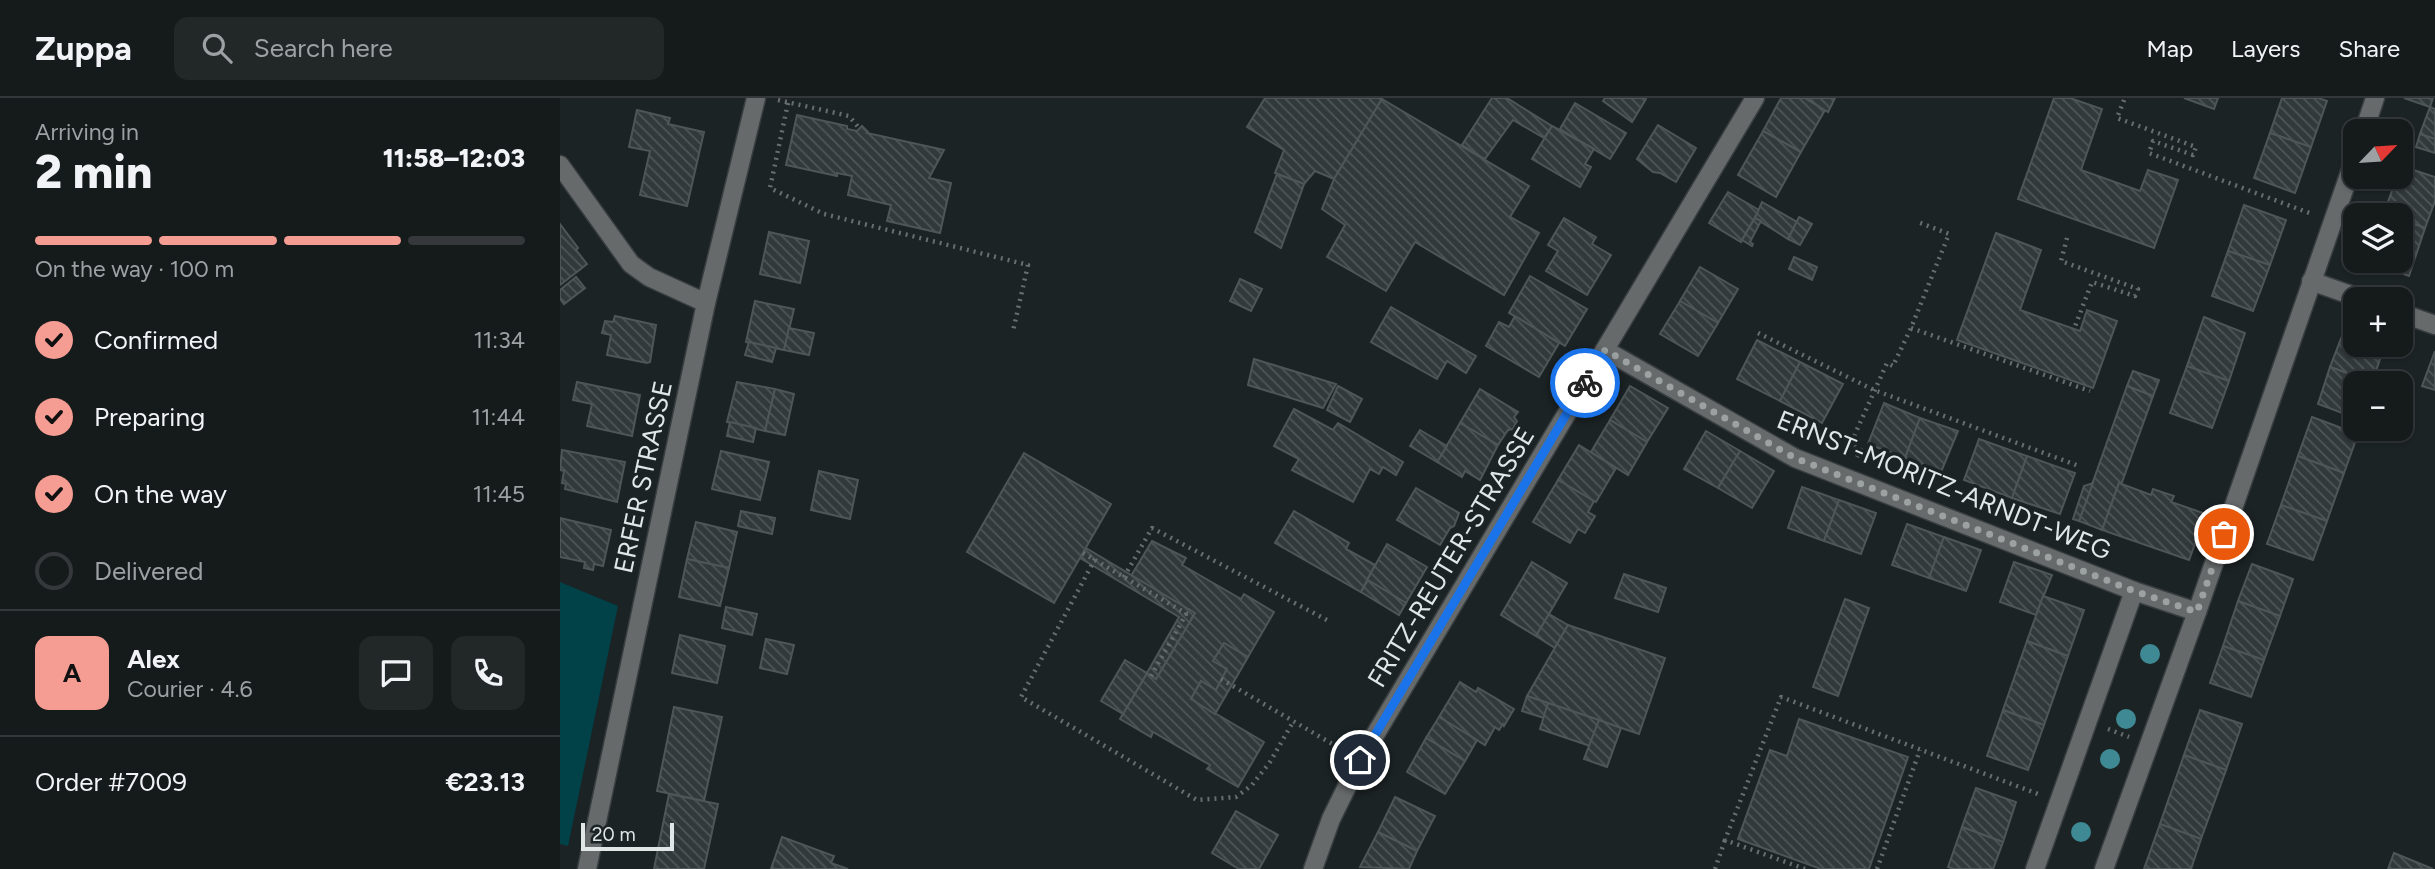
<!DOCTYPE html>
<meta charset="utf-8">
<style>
body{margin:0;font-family:Figtree,sans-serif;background:#222728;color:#f1f3f6;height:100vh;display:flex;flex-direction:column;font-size:26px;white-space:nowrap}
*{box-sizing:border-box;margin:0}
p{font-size:23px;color:#9da1a3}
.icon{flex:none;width:38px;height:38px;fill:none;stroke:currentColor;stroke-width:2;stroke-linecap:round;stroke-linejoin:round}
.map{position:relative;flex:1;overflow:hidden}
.panel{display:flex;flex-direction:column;background:#151a1b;width:560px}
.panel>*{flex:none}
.needle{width:46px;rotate:65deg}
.fabs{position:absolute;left:1783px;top:21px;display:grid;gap:14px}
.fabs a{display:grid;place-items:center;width:70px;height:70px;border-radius:14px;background:#151a1b;box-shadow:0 2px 5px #0004,0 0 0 2px #34383a;font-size:35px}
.scale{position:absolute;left:21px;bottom:18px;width:93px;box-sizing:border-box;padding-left:7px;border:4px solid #e1e6e6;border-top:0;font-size:19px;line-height:24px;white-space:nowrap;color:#e1e6e6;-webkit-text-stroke:5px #1c2324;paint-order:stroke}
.pin{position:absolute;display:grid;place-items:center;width:60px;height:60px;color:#fff;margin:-30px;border:4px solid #fff;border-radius:50%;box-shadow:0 2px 7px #0007}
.courier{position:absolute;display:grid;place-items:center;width:70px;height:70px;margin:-35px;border:5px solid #1a73e8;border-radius:50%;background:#fff;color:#222;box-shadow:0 2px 9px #0007}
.head em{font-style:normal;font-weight:800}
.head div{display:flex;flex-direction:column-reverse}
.head{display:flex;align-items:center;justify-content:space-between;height:119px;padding:0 35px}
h1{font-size:46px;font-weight:800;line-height:52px}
.bar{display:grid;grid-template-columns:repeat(4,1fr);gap:10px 7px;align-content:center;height:84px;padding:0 35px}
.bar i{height:9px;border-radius:5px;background:#34383a}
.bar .selected{background:#f59c93}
.bar p{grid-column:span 4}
.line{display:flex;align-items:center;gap:18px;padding:0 35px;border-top:2px solid #34383a}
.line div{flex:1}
.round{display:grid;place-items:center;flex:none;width:74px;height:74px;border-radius:14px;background:#222728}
ol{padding:0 35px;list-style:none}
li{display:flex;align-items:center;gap:21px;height:77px}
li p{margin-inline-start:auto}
li .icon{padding:7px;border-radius:50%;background:#f59c93;color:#111;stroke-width:4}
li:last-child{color:#9da1a3}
li i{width:38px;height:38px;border:4px solid #34383a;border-radius:50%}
header{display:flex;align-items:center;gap:42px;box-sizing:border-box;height:98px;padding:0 35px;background:#151a1b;border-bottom:2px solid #34383a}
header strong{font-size:33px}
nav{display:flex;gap:38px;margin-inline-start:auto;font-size:24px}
.search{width:490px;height:63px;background:#222728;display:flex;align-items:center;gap:18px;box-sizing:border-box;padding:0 24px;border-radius:14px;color:#9da1a3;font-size:26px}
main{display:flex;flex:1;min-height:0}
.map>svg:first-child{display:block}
.green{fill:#014148}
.building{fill:url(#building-back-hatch);stroke:#4f5657;stroke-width:2}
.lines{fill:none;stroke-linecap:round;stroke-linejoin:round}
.minor-casing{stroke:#383e3f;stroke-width:21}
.path{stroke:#686e6f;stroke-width:4.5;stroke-dasharray:2 5;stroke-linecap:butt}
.minor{stroke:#676a6b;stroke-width:18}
.tree{fill:#3e8993}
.done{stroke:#9ca2a2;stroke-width:7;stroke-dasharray:0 12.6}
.route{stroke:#1a73e8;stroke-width:9}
.labels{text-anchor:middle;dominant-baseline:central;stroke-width:7;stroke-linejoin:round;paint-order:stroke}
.street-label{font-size:26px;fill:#e1e6e6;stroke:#1c2324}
</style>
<header>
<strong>Zuppa</strong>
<div class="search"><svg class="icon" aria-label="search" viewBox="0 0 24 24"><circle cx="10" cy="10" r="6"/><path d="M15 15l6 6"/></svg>Search here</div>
<nav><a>Map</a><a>Layers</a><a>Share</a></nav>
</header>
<main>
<section class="panel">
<div class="head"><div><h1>2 min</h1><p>Arriving in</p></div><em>11:58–12:03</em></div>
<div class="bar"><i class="selected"></i><i class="selected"></i><i class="selected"></i><i></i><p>On the way · 100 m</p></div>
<ol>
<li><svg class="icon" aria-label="check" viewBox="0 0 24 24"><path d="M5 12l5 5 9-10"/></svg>Confirmed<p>11:34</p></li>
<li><svg class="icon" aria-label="check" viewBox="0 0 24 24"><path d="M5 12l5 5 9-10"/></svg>Preparing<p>11:44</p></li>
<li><svg class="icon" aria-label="check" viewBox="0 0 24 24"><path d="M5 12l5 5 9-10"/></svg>On the way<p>11:45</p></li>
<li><i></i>Delivered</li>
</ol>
<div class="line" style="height:126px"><b class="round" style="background:#f59c93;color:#111">A</b><div><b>Alex</b><p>Courier · 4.6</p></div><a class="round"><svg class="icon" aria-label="chat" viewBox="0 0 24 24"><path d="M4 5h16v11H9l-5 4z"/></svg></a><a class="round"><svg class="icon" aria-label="phone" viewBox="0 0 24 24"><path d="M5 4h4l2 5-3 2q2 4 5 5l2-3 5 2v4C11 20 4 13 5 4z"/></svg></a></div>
<div class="line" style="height:91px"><div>Order #7009</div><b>€23.13</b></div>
</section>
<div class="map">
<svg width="1875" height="771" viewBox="0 0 1875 771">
<defs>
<pattern id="building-back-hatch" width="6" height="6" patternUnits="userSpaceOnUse" patternTransform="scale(1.75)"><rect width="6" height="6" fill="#32393a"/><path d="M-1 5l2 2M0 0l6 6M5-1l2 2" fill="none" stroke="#4f5656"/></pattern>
</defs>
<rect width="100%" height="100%" fill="#1c2324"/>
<polygon class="green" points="0,484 58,508 8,748 0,746"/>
<g class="building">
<polygon points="705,0 820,0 822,1 774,81 755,73 744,86 715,75 724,52 687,29"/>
<polygon points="932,0 947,0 992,28 984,40 953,22 925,61 902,47"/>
<polygon points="1045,0 1085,0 1086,1 1072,24 1043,3"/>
<polygon points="1221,0 1245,0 1265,12 1241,54 1203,33"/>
<polygon points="1245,0 1275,0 1268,14"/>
<polygon points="1494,0 1510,0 1542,11 1521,72 1580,93 1588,72 1618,82 1594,150 1458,101"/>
<polygon points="1624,0 1658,0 1654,11"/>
<polygon points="1722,0 1758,0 1767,3 1751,49 1710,35"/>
<polygon points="1844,0 1873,0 1870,9"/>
<polygon points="822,1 969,88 950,119 979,135 944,197 855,144 826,193 767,159 785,127 762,111 774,81"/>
<polygon points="1015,5 1066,35 1050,61 1000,31"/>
<polygon points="1870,9 1875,11 1875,41 1860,36"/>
<polygon points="77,12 110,20 108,26 144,34 127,108 80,97 90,53 69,49"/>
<polygon points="237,17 287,28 287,31 297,33 302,28 308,34 307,35 384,52 369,80 391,85 380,135 327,123 331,107 288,97 292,78 277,75 277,78 226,67"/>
<polygon points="1098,27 1136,50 1116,84 1100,75 1093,74 1077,61"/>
<polygon points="992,28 1034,51 1025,66 1031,69 1020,89 972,61"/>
<polygon points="1203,33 1241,54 1216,99 1178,77"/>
<polygon points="1710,35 1751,49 1735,95 1694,80"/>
<polygon points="1860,36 1875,41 1875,55 1856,49"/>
<polygon points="1841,68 1875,79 1875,103 1865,130 1841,121 1841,117 1824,115 1837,79 1841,79"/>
<polygon points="717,76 744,86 721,150 695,134"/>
<polygon points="1168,94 1199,112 1181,144 1149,125"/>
<polygon points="1202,104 1237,124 1228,141 1195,120"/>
<polygon points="1684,107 1726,122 1710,167 1668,153"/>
<polygon points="1239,119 1252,126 1240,147 1228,141"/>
<polygon points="1004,120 1036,139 1032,146 1051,157 1027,197 986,173 998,153 988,147"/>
<polygon points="1195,120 1201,123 1190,144 1193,146 1192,148 1182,142"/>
<polygon points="1841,121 1865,130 1849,178 1807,163 1841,163"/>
<polygon points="0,126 18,150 16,152 27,166 0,187"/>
<polygon points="209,134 249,143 240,185 200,176"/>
<polygon points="1436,135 1481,152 1460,212 1520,233 1527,212 1557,223 1533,290 1397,242"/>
<polygon points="1668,153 1710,167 1693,213 1652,198"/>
<polygon points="1234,159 1257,169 1252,182 1229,171"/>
<polygon points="1140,169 1178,191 1158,225 1120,203"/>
<polygon points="970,178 1027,211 1005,248 949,215"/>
<polygon points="16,179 25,190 4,206 0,201 0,192"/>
<polygon points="680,181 702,191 691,213 670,203"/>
<polygon points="195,203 234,211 224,252 186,244"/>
<polygon points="1120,203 1158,225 1138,258 1100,236"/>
<polygon points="831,209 916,258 906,275 887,263 877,281 811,244"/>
<polygon points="55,218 96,227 90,264 87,265 47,257 51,237 42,235 45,223 53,224"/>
<polygon points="955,218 999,245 979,279 926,248 939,224 949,229"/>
<polygon points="1644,219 1685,235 1669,283 1627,268"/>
<polygon points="229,230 254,235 249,257 224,252"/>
<polygon points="1784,233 1796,237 1796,247 1825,247 1812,284 1770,269"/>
<polygon points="1197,242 1240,264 1220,303 1177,281"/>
<polygon points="189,244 216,250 212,264 185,257"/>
<polygon points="1875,253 1875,292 1862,288"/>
<polygon points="694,261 776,286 763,310 688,287"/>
<polygon points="1240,264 1283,286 1262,325 1220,303"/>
<polygon points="1627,268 1669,283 1652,330 1610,315"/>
<polygon points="1770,269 1812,284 1796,285 1796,320 1758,306"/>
<polygon points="1573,273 1599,282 1593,298 1567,288"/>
<polygon points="17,284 80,297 72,338 27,328 32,306 13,302"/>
<polygon points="177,284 215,291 205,333 167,324"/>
<polygon points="778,288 802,301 790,324 767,312"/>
<polygon points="1070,288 1108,310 1087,344 1050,322"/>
<polygon points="1567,288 1593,298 1561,387 1559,385 1542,432 1519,423"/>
<polygon points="215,291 234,296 225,337 205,333"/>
<polygon points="920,291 958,314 954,319 957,323 953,331 948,332 938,347 900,325"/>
<polygon points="1324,305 1360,320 1345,360 1308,346"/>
<polygon points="734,311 773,332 778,325 843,364 836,377 823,369 819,376 810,371 793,404 732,372 739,361 714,348"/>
<polygon points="1752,319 1798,336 1784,375 1738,358"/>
<polygon points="1360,320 1398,333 1381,374 1345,360"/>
<polygon points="1050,322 1087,344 1068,377 1031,354"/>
<polygon points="170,324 196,330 193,344 167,338"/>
<polygon points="900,325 938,347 920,382 905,373 902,379 877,364"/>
<polygon points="860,332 887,348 877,364 850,348"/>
<polygon points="1146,333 1180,353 1158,390 1124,371"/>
<polygon points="1419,341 1467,358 1452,400 1404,382"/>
<polygon points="1019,347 1056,370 1036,404 998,382"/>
<polygon points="2,352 65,364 57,404 5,391 6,386 2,385 4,373 0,372"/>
<polygon points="161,353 209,364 200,402 152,391"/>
<polygon points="1180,353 1214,373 1192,410 1158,390"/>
<polygon points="464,355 551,406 494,505 407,454"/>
<polygon points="1467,358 1515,375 1500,416 1452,400"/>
<polygon points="1738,358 1784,375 1767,423 1721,407"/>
<polygon points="259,373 298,382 290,421 251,412"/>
<polygon points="998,382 1034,403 1028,414 1035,418 1025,435 1018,431 1010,445 973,424"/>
<polygon points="1533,385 1519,423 1513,421 1524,388"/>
<polygon points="1559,385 1591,397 1593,391 1614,398 1611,404 1646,416 1629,462 1542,432"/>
<polygon points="1242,389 1279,402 1264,443 1228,430"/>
<polygon points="856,390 899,415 894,428 890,430 880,447 837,422"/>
<polygon points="1279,402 1316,415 1301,456 1264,443"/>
<polygon points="1721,407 1767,423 1753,462 1707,446"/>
<polygon points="181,413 215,420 212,436 178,428"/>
<polygon points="734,413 789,445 786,451 815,467 801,494 715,445"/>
<polygon points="0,420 51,432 43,468 34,466 33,472 24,470 25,464 0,459"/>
<polygon points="136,424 177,434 169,470 127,461"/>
<polygon points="1347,426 1384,439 1369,480 1332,467"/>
<polygon points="1384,439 1421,452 1406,493 1369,480"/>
<polygon points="592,443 626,460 622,467 681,501 684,496 714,514 688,559 664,545 653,563 667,571 656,592 641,583 631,601 704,644 678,689 647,671 650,667 593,634 591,639 560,621 587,575 596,581 635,515 571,478"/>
<polygon points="827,446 867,469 846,505 807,482"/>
<polygon points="526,450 635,515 596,581 587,575 619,519 520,460"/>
<polygon points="127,461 169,470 160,508 119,499"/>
<polygon points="972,464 1007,485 976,538 941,517"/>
<polygon points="1454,464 1492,477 1476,517 1440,504"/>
<polygon points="1692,466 1733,481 1720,518 1678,503"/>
<polygon points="1064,476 1106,490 1098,514 1055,500"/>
<polygon points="808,482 846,505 839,517 801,494"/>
<polygon points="1483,498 1524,512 1508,558 1467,543"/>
<polygon points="1285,501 1309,510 1278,598 1253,589"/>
<polygon points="1678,503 1720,518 1704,562 1663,548"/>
<polygon points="166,509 197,516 192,537 162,530"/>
<polygon points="989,516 1008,527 995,550 976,538"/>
<polygon points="1008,527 1105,560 1079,636 967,598"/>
<polygon points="120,537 165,548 157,585 112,575"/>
<polygon points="206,541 234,547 227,576 200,570"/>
<polygon points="1467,543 1508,558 1484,627 1443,612"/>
<polygon points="664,545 688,559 655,616 631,601 641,583 656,592 667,571 653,563"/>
<polygon points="1663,548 1704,562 1691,599 1650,585"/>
<polygon points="565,562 587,575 563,616 541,603"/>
<polygon points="900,584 916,594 918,590 954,611 944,628 943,626 939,632 935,629 925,647 879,619"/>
<polygon points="967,598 988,605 984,620 962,613"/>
<polygon points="988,605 1039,622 1030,648 980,631"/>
<polygon points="114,609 162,619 144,703 97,693"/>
<polygon points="1443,612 1484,627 1468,672 1427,658"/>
<polygon points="1640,612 1682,626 1666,672 1624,657"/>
<polygon points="879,619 917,642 905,663 866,640"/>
<polygon points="1239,621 1348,659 1309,771 1261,771 1178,741 1210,652 1227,658"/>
<polygon points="1039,622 1061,630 1047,669 1024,661"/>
<polygon points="866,640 905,663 885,696 847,674"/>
<polygon points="1624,657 1666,672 1641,741 1600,726"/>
<polygon points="1416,690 1456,704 1443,744 1402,729"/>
<polygon points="109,696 158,706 144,771 94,771"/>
<polygon points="835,699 875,718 857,753 818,734"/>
<polygon points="676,713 718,737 699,771 679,771 652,755"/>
<polygon points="1600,726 1641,741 1631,771 1584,771"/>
<polygon points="1402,729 1443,744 1433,771 1394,771 1388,769"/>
<polygon points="818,734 857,753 849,771 800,769"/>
<polygon points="222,739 274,758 271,765 288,771 211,771"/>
<polygon points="1834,755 1873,771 1828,771"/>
</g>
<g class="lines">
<defs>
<g id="minor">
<polyline points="1804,33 1815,0"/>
<polyline points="0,67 71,166 89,179 146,205"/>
<polyline points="1751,183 1802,201"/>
<polyline points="1841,215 1875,227"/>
<polyline points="1045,252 1235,360 1574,493 1637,514"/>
<polyline points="27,771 146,205 196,0"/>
<polyline points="753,771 771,721 800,662 1195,0"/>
<polyline points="1475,771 1574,493"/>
<polyline points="1544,771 1637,514 1796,57"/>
</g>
</defs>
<use href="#minor" class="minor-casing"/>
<g class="path">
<polyline points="218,2 289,18 299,30"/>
<polyline points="1564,2 1557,20 1636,49 1633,57 1593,43 1589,55 1752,116"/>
<polyline points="228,5 210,90 264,116 468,167 453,233"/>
<polyline points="1507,140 1501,163 1578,191 1575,198 1532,184 1514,231"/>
<polyline points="1351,230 1530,293"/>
<polyline points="1198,235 1314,292 1519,368"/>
<polyline points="1297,359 1301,352 1291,345 1327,265 1333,268 1351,230 1389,136 1358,124"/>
<polyline points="523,455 632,519"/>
<polyline points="535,461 461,599 637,702 676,699 692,687 710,664 733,624"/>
<polyline points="564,479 592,430 767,522"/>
<polyline points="591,578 629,511"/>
<polyline points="661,581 781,651"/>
<polyline points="1548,631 1569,639"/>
<polyline points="1155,771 1165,742"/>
<polyline points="1245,771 1165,742 1221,599 1478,696"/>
<polyline points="1317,771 1360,652"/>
</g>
<use href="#minor" class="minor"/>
</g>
<g class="tree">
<circle cx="1590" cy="556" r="10"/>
<circle cx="1566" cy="621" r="10"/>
<circle cx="1550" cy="661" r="10"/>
<circle cx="1521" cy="734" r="10"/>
</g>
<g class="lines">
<polyline class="done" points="1025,285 1045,252 1235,360 1574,493 1637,514 1664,436"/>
<polyline class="route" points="800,662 1025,285"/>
</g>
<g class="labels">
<g class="street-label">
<text transform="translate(83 379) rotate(-78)">ERFER STRASSE</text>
<text transform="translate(1384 387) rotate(22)">ERNST-MORITZ-ARNDT-WEG</text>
<text transform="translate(891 459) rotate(-59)">FRITZ-REUTER-STRASSE</text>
</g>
</g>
</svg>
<div class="fabs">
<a><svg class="needle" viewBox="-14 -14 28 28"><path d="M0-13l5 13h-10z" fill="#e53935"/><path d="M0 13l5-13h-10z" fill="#9da1a3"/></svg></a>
<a><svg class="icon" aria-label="layers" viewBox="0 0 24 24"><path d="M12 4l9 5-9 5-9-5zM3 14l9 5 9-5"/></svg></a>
<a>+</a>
<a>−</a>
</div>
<div class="scale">20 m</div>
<div class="pin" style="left:1664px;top:436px;background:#ea580c"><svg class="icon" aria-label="bag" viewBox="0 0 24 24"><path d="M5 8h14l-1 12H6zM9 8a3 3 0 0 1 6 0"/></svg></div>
<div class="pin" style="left:800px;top:662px;background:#1f2937"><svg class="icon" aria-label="home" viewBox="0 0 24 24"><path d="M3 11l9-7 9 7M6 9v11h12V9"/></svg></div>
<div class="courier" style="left:1025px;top:285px"><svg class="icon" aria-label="bike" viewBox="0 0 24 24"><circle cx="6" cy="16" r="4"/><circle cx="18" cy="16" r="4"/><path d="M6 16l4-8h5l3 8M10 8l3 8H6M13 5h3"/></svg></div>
</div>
</main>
